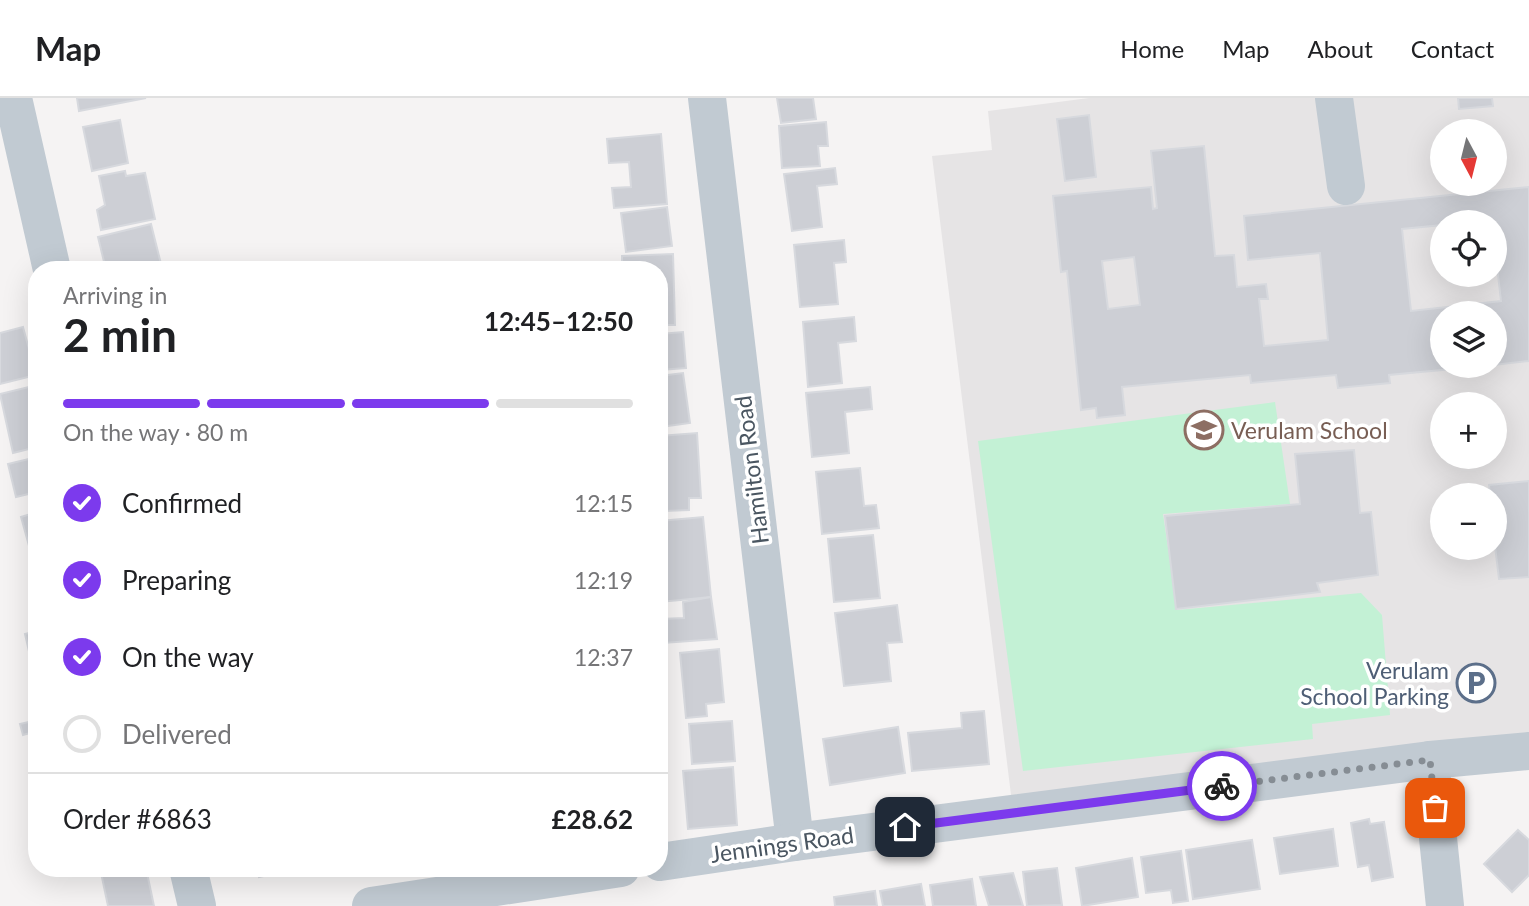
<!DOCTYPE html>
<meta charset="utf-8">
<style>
body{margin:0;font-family:Lato,sans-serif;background:#f2f2f2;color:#202124;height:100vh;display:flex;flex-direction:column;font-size:26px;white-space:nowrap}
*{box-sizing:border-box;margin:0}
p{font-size:23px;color:#757577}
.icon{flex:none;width:38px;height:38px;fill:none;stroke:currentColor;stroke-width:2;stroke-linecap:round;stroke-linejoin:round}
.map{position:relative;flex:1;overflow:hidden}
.side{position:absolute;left:28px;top:163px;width:640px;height:616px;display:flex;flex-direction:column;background:#fff;border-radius:28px;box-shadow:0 7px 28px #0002}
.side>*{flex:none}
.needle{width:46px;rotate:173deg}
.tools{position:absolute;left:1430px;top:21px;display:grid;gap:14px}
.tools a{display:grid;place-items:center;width:77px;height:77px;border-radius:50%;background:#fff;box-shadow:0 7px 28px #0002;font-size:35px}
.pin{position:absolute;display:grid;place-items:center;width:60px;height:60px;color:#fff;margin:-30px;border-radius:14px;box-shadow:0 4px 10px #0006}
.courier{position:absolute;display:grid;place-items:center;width:70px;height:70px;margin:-35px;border:5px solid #7c3aed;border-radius:50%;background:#fff;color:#222;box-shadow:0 2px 9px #0007}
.overview em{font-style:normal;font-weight:700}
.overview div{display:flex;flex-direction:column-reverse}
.overview{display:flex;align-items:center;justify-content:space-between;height:119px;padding:0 35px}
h1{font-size:46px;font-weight:700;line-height:52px}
.bar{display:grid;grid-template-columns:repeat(4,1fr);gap:10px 7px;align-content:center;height:84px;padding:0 35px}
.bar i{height:9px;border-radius:5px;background:#e0e0e0}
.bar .selected{background:#7c3aed}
.bar p{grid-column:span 4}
.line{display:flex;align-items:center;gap:18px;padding:0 35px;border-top:2px solid #e0e0e0}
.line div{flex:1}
ol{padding:0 35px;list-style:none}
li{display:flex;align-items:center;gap:21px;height:77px}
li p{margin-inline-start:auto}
li .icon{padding:7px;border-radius:50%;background:#7c3aed;color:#fff;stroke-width:4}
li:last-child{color:#757577}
li i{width:38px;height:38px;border:4px solid #e0e0e0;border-radius:50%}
header{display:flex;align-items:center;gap:42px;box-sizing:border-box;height:98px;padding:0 35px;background:#fff;border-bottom:2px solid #e0e0e0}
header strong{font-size:33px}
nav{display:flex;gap:38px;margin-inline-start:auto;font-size:24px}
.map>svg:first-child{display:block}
.education{fill:#e6e4e5;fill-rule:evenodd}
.green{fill:#c3f1d5}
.building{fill:#cdcfd5;stroke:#d7d9de;stroke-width:2;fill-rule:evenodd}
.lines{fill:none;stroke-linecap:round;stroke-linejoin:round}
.minor{stroke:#c1cad2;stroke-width:38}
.done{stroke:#868d94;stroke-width:7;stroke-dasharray:0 12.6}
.route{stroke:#7c3aed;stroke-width:9}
.labels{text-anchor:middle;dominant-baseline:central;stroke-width:7;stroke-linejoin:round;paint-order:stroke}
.education-label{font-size:23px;fill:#785e54;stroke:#fff;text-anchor:start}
.street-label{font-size:23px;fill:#4a5661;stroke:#fff}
.service-label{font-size:23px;fill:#4e5e75;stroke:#fff;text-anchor:end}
</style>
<header>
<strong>Map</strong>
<nav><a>Home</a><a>Map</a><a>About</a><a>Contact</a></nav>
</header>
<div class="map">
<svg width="1529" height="808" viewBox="0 0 1529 808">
<rect width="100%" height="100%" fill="#f5f3f3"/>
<path class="education" d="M1089,0H1529V648L1013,713L932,58L992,52L988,13ZM1442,33H1494V86H1442ZM1442,124H1494V177H1442ZM1442,215H1494V268H1442ZM1442,306H1494V359H1442ZM1442,397H1494V450H1442Z"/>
<polygon class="green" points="1275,304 1290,406 1163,416 1177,512 1361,495 1382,517 1390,617 1312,626 1313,641 1023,673 978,343"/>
<g class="building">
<polygon points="77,0 146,0 79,13"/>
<polygon points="777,0 813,0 816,21 781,25"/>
<polygon points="1458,0 1492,0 1493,8 1459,11"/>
<polygon points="1089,17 1096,79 1065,83 1057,21"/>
<polygon points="120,22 128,65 92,73 83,29"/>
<polygon points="826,24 828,48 818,48 820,68 782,70 779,28"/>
<polygon points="661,36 667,106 614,110 612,90 631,89 629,64 609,65 607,41"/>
<path d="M1204,48L1215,158L1234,157L1237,189L1266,186L1268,201H1259L1264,248L1328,242L1320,155L1248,162L1244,118L1529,89V263L1494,267V215H1442V268H1485L1389,277L1390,285L1338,290L1336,277L1251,285L1250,277L1122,289L1125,317L1097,320L1096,310L1081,312L1067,173L1061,174L1053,98L1151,89L1153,111L1157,110L1151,53ZM1492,121L1493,124H1494V142L1501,203L1411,213L1402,131L1442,127V124H1464ZM1134,159L1140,207L1108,211L1102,163Z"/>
<polygon points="835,70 837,86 817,88 822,129 792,133 784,76"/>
<polygon points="125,73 126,78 145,75 155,121 101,132 97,112 105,107 99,78"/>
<polygon points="667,109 672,148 626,154 621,115"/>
<polygon points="151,126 162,170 172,167 173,172 106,172 98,139"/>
<polygon points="844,142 846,164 834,165 838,206 800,209 794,147"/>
<polygon points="673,156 675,227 660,227 660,172 622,172 622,158"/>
<polygon points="854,219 856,243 838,245 842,285 808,289 803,224"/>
<polygon points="23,229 36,277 0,286 0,235"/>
<polygon points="683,234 686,270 660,272 660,236"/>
<polygon points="683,275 690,325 660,329 660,278"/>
<polygon points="37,287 37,349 13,355 0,296"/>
<polygon points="870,289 872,311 845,314 849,355 812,359 806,295"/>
<polygon points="697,335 701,400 689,400 689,412 664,413 660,362 660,338"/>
<polygon points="1354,352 1360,415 1371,414 1378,477 1317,485 1320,494 1176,511 1165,418 1300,406 1295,356"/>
<polygon points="37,359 37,394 16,399 8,366"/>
<polygon points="860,370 864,408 876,407 879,430 822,436 816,374"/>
<polygon points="1529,383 1529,479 1499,481 1494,440 1494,397 1490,397 1489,387"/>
<polygon points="37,414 37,465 34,466 21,419"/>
<polygon points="703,419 711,499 660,504 660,423"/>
<polygon points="873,437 880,500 834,504 828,441"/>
<polygon points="711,499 717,541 663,545 660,521 684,520 683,504"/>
<polygon points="897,507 902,544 887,545 891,583 844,588 835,515"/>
<polygon points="37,533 37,570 33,571 25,536"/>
<polygon points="719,551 724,604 706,606 707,618 686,620 680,555"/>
<polygon points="984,613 989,666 912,673 908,635 962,630 961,615"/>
<polygon points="37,622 37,633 23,637 20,626"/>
<polygon points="732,623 735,663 692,666 689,626"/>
<polygon points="898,629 905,675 830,687 823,641"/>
<polygon points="733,669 737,727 688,731 683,673"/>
<polygon points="1369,721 1370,726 1384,724 1393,779 1372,783 1369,767 1358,769 1351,725"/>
<polygon points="1333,731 1338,768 1280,776 1274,740"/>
<polygon points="1518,732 1529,742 1529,777 1512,794 1484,766"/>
<polygon points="1252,742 1260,791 1193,801 1186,752"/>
<polygon points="1181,753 1188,803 1173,805 1171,792 1146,795 1141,759"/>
<polygon points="1132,760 1138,799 1082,808 1076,770"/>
<polygon points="100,770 133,770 134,772 146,770 154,808 108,808"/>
<polygon points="257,770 285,770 286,773 259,779"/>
<polygon points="1057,770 1062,807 1027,808 1023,774"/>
<polygon points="1013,775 1023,808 989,808 980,779"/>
<polygon points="972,781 976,808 933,808 930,787"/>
<polygon points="921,786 925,808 883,808 880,793"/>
<polygon points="875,793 877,808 835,808 834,799"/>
</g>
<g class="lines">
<g class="minor">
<polyline points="13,0 52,172"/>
<polyline points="707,0 795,744"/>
<polyline points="1334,0 1346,88"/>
<polyline points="1430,662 1445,808"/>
<polyline points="660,764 795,744 1430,662 1529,653"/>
<polyline points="188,770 197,808"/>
<polyline points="371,808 621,770"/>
</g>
</g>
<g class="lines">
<polyline class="done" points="1222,688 1430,662 1435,710"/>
<polyline class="route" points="905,729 1222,688"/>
</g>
<defs>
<symbol id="school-ring" viewBox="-11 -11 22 22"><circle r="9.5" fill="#fff" stroke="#8d6e63" stroke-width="1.5"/><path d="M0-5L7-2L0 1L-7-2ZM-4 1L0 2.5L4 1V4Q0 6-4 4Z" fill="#8d6e63"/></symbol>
<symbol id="parking-ring" viewBox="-11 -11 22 22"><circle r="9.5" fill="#fff" stroke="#5c6f8a" stroke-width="1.5"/><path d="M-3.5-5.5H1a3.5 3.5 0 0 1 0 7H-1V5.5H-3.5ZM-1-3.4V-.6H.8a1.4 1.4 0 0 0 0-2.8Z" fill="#5c6f8a"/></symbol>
</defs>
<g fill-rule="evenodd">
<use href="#school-ring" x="1182" y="310" width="44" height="44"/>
<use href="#parking-ring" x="1454" y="563" width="44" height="44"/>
</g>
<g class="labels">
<g class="education-label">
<text x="1231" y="332">Verulam School</text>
</g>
<g class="street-label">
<text transform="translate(751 372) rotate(-97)">Hamilton Road</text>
<text transform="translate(782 746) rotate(-8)">Jennings Road</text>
</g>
<g class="service-label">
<text x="1449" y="572">Verulam<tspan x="1449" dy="26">School Parking</tspan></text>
</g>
</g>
</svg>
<div class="tools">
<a><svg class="needle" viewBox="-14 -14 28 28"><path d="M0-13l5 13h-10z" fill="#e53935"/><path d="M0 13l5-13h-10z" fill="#757577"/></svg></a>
<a><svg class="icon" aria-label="locate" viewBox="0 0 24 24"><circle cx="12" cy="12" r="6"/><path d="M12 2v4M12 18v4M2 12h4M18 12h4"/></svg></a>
<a><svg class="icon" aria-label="layers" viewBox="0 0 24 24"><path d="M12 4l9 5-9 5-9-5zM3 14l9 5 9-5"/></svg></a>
<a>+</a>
<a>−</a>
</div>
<div class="pin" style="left:1435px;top:710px;background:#ea580c"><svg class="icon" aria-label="bag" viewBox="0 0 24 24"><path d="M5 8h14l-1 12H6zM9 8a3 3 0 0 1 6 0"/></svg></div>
<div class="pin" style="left:905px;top:729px;background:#1f2937"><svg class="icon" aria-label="home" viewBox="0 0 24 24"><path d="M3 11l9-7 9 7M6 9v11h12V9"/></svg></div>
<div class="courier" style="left:1222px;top:688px"><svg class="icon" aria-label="bike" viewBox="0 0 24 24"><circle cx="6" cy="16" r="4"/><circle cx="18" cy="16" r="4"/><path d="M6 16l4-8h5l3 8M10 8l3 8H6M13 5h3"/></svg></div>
<section class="side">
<div class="overview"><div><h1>2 min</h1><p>Arriving in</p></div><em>12:45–12:50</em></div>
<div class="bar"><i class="selected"></i><i class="selected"></i><i class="selected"></i><i></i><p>On the way · 80 m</p></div>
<ol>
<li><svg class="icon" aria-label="check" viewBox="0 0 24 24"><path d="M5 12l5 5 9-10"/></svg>Confirmed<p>12:15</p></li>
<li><svg class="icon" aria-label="check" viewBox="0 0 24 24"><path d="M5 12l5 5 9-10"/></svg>Preparing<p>12:19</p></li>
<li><svg class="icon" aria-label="check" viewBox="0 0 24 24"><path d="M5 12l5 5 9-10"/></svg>On the way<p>12:37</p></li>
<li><i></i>Delivered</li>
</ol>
<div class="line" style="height:91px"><div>Order #6863</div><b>£28.62</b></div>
</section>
</div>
